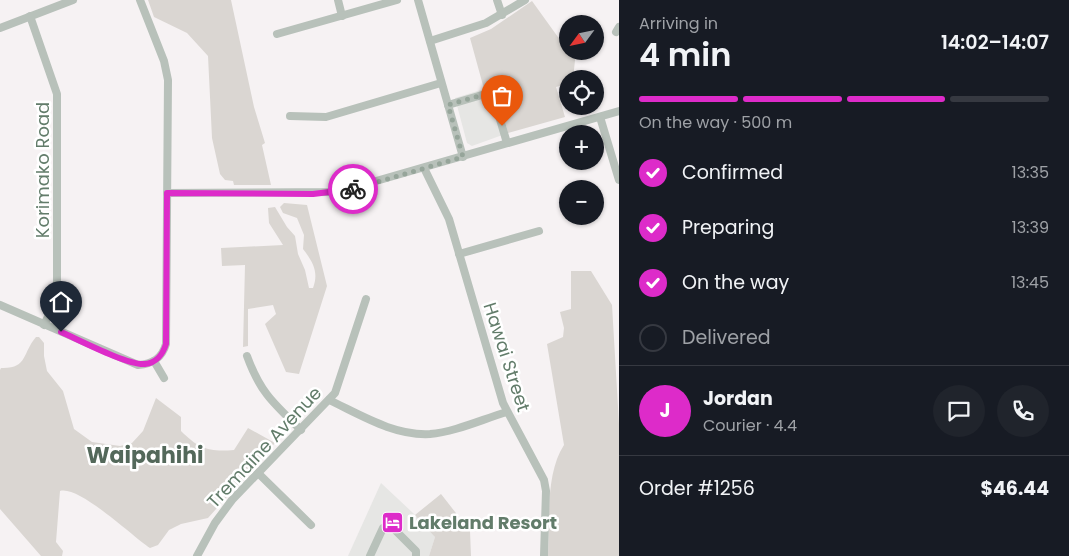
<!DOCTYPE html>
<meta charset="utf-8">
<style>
body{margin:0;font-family:Poppins,sans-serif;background:#20242c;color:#f1f3f6;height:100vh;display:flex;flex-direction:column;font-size:19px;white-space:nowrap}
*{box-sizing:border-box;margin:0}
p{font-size:16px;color:#9ea1a6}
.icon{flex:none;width:28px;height:28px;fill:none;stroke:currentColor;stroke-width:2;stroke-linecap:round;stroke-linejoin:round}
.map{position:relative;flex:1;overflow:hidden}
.side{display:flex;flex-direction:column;background:#171b24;width:450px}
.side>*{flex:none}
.needle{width:32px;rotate:237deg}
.buttons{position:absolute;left:559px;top:15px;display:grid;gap:10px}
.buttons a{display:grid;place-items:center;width:45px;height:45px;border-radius:50%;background:#171b24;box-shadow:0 1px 4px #0004;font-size:25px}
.pin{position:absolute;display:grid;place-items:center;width:42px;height:42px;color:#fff;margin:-51px -21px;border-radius:50% 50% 50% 0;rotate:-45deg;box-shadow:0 0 5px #0007}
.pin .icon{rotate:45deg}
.courier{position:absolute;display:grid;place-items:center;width:50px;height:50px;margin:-25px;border:4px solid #dd2bc9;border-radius:50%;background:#fff;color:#222;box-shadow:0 1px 6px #0007}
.headline em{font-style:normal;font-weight:600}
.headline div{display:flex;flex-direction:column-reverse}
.headline{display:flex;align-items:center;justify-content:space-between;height:85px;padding:0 20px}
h1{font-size:32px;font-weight:600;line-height:38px}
.bar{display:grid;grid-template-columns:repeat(4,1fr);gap:8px 5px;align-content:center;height:60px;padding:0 20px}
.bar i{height:6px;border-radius:4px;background:#363941}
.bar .selected{background:#dd2bc9}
.bar p{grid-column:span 4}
.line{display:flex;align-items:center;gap:12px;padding:0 20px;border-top:1px solid #363941}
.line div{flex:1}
.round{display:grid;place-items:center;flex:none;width:52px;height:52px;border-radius:26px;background:#20242c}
ol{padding:0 20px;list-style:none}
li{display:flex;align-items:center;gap:15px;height:55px}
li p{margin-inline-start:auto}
li .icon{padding:5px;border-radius:50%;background:#dd2bc9;color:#fff;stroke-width:4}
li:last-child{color:#9ea1a6}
li i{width:28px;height:28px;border:2px solid #363941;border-radius:50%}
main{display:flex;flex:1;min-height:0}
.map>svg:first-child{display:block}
.built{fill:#e6e6e4}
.green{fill:#dad6d2}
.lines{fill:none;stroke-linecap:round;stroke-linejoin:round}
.minor{stroke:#b8c1ba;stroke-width:8}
.done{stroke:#96a59a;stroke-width:5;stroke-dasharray:0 9}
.route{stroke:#dd2bc9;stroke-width:6}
.labels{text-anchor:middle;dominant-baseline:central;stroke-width:5;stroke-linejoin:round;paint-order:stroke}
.street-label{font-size:18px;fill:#627c6a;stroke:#fff}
.poi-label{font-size:18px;font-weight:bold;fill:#627c6a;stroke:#fff;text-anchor:start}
.district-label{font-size:22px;font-weight:bold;fill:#53685a;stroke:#fff}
</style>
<main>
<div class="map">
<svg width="619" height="556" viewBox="0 0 619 556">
<rect width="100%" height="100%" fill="#f6f2f3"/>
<g class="built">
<polygon points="496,88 508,133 472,146 467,143 455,98 484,89"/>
<polygon points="381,483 430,529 435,537 429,556 348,556"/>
</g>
<g class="green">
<polygon points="148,0 231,0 254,107 265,143 262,145 271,185 234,185 233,181 225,180 220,174 212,138 208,56 187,33 154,17"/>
<polygon points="532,1 568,51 576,51 573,79 568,79 567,84 556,87 565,117 508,133 496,89 484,89 470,38 491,29"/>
<path d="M284,203L307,205L327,286L299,374L286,372L265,324L276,314L273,305L248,309V346L243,347L245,265L222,266L221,248L283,245L269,223L268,208L275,207L287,227L295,236L298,254L305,270L309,288H313C319,272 313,262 303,249L304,235L297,218L283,213L280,207Z"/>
<path d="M571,271H591L612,305L619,424V556H548C550,522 545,474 564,445L547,344L563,337L564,328L560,312L571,309Z"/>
<path d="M36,337H39L44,343V356L47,371L63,391L74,429L92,442L120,446L132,443L143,431L156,398L181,417V431C199,449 209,452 234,450L248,428L275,443L208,518L181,524L169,530L158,545L150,548C133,537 79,485 60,491L56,542L63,551L62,556H41L0,509V370L1,368C28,369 22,353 36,337Z"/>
<polygon points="441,494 470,531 471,556 429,556 435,537 415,515"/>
</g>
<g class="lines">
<g class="minor">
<polyline points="338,0 342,16"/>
<polyline points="418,0 463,157"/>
<polyline points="497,0 502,15"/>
<polyline points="30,16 57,94 57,290 54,304 44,325"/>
<polyline points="0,28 73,0"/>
<polyline points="616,32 619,27"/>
<polyline points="277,34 397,0"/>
<polyline points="430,41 486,23 525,0"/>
<polyline points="448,105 492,92 507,143"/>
<polyline points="290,116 326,117 441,83"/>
<polyline points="600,117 619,180"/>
<polyline points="424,168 449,219 503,403 544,480 546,491 544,556"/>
<polyline points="167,193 338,192 619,111"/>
<polyline points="459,254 539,231"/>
<path d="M0,305L138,365C153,364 162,358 166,344L168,80L164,61L140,0"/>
<path d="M247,356C260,392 273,403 301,430"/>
<polyline points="154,361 164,378"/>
<path d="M329,400C361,415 394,436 430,434C455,432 483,419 507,412"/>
<polyline points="258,473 311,525"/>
<polyline points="197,556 215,523 232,500 335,393 366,299"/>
<polyline points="370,556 383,528 390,525 416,551 416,556"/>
</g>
</g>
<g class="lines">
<polyline class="done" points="353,189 463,157 448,105 492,92 502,126"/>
<path class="route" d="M61,332C79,340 129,366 145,364C156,363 163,354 166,344L167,193L313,194L353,189"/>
</g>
<defs>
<symbol id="hotel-square" viewBox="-11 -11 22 22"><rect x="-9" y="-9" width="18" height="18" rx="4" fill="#dd2bc9" stroke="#fff"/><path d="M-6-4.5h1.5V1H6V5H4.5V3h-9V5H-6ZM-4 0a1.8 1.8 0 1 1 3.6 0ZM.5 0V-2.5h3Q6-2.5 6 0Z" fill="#fff"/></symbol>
</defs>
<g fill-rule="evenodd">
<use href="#hotel-square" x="380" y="510" width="25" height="25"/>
</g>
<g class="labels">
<g class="street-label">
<text transform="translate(42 170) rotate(-90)">Korimako Road</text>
<text transform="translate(507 357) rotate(72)">Hawai Street</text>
<text transform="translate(264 447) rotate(-47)">Tremaine Avenue</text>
</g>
<g class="poi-label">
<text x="409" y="522">Lakeland Resort</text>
</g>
<g class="district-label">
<text x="145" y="455">Waipahihi</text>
</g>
</g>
</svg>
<div class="buttons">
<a><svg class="needle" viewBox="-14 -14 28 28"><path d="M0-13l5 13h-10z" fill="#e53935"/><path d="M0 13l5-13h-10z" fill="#9ea1a6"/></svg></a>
<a><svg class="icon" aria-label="locate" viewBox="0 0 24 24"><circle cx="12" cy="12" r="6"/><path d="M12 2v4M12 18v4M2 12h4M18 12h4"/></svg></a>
<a>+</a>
<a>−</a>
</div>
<div class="pin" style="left:502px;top:126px;background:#ea580c"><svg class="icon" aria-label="bag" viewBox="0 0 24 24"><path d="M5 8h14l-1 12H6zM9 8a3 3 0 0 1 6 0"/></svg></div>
<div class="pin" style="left:61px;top:332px;background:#1f2937"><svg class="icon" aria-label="home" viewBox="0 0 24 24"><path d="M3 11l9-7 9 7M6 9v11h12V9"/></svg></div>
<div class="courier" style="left:353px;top:189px"><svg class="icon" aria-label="bike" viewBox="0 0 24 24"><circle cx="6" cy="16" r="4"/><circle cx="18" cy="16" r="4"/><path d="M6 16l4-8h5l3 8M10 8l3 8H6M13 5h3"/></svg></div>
</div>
<section class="side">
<div class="headline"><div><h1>4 min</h1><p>Arriving in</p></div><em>14:02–14:07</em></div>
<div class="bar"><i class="selected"></i><i class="selected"></i><i class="selected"></i><i></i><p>On the way · 500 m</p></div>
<ol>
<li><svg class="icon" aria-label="check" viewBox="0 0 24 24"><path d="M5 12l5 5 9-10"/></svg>Confirmed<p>13:35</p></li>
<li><svg class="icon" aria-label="check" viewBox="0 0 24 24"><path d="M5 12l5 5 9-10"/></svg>Preparing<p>13:39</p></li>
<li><svg class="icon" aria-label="check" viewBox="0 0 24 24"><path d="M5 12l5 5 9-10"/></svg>On the way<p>13:45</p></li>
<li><i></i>Delivered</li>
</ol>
<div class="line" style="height:90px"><b class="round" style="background:#dd2bc9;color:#fff">J</b><div><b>Jordan</b><p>Courier · 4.4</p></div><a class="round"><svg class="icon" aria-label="chat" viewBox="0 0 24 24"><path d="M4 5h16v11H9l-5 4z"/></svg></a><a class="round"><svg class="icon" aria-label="phone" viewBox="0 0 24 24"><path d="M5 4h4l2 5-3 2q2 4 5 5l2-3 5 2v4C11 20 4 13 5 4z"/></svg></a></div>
<div class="line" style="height:65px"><div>Order #1256</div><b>$46.44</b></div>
</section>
</main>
